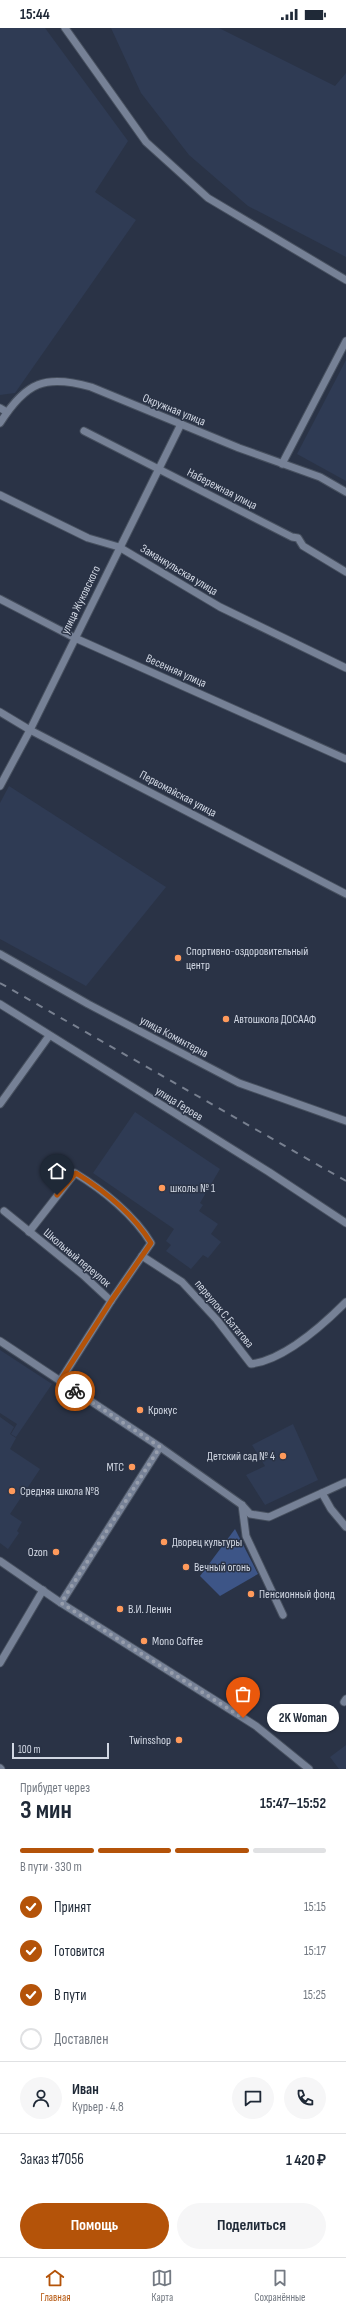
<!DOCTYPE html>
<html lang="ru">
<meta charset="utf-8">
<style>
body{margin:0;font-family:"Sofia Sans Condensed",sans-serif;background:#f6f6f7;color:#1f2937;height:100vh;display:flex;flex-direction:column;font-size:15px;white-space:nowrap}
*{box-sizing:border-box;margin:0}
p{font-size:13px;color:#747a83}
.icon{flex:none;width:22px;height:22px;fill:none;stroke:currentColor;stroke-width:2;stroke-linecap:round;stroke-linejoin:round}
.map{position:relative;height:1741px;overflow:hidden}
.side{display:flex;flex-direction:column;background:#fff;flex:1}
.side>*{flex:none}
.scale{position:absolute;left:12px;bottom:10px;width:97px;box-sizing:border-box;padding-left:4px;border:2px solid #d1d7e3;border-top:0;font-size:11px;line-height:14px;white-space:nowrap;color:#d1d7e3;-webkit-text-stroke:3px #2a3346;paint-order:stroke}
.pin{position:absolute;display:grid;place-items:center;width:34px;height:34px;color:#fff;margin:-41px -17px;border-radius:50% 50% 50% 0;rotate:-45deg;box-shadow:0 0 4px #0007}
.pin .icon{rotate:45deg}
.courier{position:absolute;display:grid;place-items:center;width:40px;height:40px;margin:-20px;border:3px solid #b45309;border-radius:50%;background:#fff;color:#222;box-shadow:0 1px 5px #0007}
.bubble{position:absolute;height:28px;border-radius:14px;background:#fff;box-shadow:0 1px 3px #0004;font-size:13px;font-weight:700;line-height:28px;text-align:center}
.summary em{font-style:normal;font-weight:700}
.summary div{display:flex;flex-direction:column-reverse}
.summary{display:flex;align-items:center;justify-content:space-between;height:68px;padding:0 20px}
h1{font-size:26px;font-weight:700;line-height:30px}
.bar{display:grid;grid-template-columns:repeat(4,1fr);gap:6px 4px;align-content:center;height:48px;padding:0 20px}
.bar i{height:5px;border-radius:3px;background:#e0e1e3}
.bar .on{background:#b45309}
.bar p{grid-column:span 4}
.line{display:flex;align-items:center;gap:10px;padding:0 20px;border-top:1px solid #e0e1e3}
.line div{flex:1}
.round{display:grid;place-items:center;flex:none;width:42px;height:42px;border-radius:21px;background:#f6f6f7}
ol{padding:0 20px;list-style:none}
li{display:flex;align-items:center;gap:12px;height:44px}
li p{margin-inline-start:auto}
li .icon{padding:4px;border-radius:50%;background:#b45309;color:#fff;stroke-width:4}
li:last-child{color:#747a83}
li i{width:22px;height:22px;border:2px solid #e0e1e3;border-radius:50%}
.button{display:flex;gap:8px;margin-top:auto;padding:8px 20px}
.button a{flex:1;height:46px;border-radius:24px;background:#b45309;color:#fff;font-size:16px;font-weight:700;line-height:46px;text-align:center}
.button a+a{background:#f6f6f7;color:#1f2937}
.status{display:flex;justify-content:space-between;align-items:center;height:28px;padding:0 20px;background:#fff;direction:ltr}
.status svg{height:11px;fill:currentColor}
.tab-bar{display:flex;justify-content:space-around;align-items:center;height:56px;border-top:1px solid #e0e1e3;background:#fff;font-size:11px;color:#747a83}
.tab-bar a{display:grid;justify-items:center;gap:2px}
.tab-bar .on{color:#b45309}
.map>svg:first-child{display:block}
.built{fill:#2f3b54}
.green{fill:#3d5587}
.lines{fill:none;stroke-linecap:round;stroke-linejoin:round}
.minor-casing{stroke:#47505f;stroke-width:9}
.minor{stroke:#768196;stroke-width:7}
.rail{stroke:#788090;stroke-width:2;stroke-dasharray:7 7;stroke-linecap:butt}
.done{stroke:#979eac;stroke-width:4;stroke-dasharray:0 7.2}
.route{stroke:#b45309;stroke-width:5}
.poi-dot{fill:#ff9a5b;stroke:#2a3346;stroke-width:1.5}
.labels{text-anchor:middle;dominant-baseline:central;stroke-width:3;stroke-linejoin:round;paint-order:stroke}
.street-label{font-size:12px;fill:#d1d7e3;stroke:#2a3346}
.poi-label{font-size:12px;fill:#d1d7e3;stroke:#2a3346;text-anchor:start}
</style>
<div class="status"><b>15:44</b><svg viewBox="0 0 49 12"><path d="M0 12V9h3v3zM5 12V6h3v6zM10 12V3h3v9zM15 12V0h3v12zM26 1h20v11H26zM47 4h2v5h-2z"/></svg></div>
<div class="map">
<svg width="346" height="1741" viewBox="0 0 346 1741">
<rect width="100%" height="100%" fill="#2a3346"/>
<g class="built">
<polygon points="0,0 45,0 128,113 95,164 136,192 15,365 0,367"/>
<polygon points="111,0 219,0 335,58 346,45 346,229 248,178 189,127 141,65"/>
<polygon points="346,332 346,453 297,426"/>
<polygon points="9,758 166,859 86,958 0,911 0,775"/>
<polygon points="135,1084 220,1141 200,1175 203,1177 199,1183 218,1196 211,1206 221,1214 208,1230 203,1227 191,1241 166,1223 171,1217 166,1213 174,1201 93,1145"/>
<polygon points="0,1322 52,1356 16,1409 11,1406 17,1396 0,1385"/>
<polygon points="0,1389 14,1399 10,1406 16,1410 10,1421 40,1441 10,1486 22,1494 17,1503 19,1505 8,1521 0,1515"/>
<polygon points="293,1396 318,1452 265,1477 246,1447 265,1438 252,1417"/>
<polygon points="346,1717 346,1741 339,1741 330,1729"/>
</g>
<polygon class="green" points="235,1501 258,1546 220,1568 200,1548"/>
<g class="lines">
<defs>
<g id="minor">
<polyline points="65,0 146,114 208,170 346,252"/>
<polyline points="0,380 7,384"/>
<path d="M0,395C26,354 45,346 91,359L239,420L320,449L346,464"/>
<polyline points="84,403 292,509 298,510 303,518 346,544"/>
<polyline points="282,436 346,313"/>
<polyline points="0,467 88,510 119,519 220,579 346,640"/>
<polyline points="0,571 75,610 346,731"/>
<polyline points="0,684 30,702 346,866"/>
<polyline points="0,758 30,702 181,396"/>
<polyline points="0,926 88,976 239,1055 346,1093"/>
<polyline points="0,976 269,1144 346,1195"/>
<polyline points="0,1076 49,1008"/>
<polyline points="4,1183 83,1247 111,1273"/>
<path d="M29,1204L75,1145C103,1162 134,1187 151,1215L111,1273L60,1353"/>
<path d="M142,1228L182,1254L217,1292L251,1336C284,1332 323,1297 346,1274"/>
<polyline points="0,1313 160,1419 242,1477 250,1486 269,1489 346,1454"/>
<polyline points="322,1465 331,1481 346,1499"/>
<polyline points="242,1477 246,1508 283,1587"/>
<polyline points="0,1533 61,1575 256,1698 309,1741"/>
<polyline points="61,1575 160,1419"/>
<polyline points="0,1635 43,1562"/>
<polyline points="344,1674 346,1671"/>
<polyline points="0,1740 1,1741"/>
</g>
</defs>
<use href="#minor" class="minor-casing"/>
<use href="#minor" class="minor"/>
<polyline class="rail" points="0,955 346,1153"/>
</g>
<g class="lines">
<polyline class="done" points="75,1363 160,1419 61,1575 243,1690"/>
<path class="route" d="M57,1167L76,1145C103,1162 134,1187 151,1215L111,1273L60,1353L75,1363"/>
</g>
<g class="poi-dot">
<circle cx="178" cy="930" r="4"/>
<circle cx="226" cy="991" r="4"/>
<circle cx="162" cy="1160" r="4"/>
<circle cx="140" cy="1382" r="4"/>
<circle cx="283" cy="1428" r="4"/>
<circle cx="132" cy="1439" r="4"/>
<circle cx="12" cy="1463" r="4"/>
<circle cx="164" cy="1514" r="4"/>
<circle cx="56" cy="1524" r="4"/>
<circle cx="186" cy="1539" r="4"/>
<circle cx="251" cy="1566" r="4"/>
<circle cx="120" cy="1581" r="4"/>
<circle cx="144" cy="1613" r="4"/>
<circle cx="179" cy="1712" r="4"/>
</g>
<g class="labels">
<g class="street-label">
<text transform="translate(174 382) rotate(22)">Окружная улица</text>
<text transform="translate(222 461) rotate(27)">Набережная улица</text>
<text transform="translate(179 542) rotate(31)">Заманкульская улица</text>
<text transform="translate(81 572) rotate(-64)">улица Жуковского</text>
<text transform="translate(176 643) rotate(24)">Весенняя улица</text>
<text transform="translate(178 766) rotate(28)">Первомайская улица</text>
<text transform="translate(174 1009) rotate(28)">улица Коминтерна</text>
<text transform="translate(179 1076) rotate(32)">улица Героев</text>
<text transform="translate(77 1230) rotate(40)">Школьный переулок</text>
<text transform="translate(224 1286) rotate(50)">переулок С.Батагова</text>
</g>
<g class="poi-label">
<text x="186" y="923">Спортивно-оздоровительный<tspan x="186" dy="14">центр</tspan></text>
<text x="234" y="991">Автошкола ДОСААФ</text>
<text x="170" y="1160">школы № 1</text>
<text x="148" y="1382">Крокус</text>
<text x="275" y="1428" text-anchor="end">Детский сад № 4</text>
<text x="124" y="1439" text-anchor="end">МТС</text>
<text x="20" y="1463">Средняя школа №8</text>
<text x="172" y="1514">Дворец культуры</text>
<text x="48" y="1524" text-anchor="end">Ozon</text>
<text x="194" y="1539">Вечный огонь</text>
<text x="259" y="1566">Пенсионный фонд</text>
<text x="128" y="1581">В.И. Ленин</text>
<text x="152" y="1613">Mono Coffee</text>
<text x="171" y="1712" text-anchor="end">Twinsshop</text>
</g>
</g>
</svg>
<div class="scale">100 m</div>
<div class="pin" style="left:243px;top:1690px;background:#ea580c"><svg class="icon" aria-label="bag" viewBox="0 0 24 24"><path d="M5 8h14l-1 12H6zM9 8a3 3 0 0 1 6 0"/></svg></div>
<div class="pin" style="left:57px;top:1167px;background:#1f2937"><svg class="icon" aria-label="home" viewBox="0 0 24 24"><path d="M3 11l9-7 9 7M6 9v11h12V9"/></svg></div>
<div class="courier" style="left:75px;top:1363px"><svg class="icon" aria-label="bike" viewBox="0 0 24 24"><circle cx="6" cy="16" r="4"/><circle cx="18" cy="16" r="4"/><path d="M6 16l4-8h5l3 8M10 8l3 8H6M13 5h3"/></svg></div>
<div class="bubble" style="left:267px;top:1676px;width:72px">2K Woman</div>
</div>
<section class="side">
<div class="summary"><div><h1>3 мин</h1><p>Прибудет через</p></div><em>15:47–15:52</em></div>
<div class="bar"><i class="on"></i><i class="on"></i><i class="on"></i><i></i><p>В пути · 330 m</p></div>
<ol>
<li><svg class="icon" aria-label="check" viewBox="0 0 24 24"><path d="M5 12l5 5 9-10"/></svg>Принят<p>15:15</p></li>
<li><svg class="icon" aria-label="check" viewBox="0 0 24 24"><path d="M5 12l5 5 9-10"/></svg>Готовится<p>15:17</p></li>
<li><svg class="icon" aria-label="check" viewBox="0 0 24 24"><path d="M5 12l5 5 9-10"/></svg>В пути<p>15:25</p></li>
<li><i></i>Доставлен</li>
</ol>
<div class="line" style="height:72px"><a class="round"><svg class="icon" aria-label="person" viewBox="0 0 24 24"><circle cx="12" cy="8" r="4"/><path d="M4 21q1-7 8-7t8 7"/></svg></a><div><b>Иван</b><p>Курьер · 4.8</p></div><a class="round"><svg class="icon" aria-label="chat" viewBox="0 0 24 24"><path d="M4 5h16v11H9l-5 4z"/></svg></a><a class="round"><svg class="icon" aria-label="phone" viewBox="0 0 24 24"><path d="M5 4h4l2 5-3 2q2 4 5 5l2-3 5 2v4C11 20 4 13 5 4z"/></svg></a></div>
<div class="line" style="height:52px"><div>Заказ #7056</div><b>1 420 ₽</b></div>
<div class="button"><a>Помощь</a><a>Поделиться</a></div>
</section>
<nav class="tab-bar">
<a class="on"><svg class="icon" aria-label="home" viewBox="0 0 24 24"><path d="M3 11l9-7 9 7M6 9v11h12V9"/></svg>Главная</a>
<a><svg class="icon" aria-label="map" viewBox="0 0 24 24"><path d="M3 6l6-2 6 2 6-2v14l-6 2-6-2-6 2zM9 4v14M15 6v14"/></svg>Карта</a>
<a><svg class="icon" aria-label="saved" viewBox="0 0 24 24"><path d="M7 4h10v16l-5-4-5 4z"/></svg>Сохранённые</a>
</nav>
